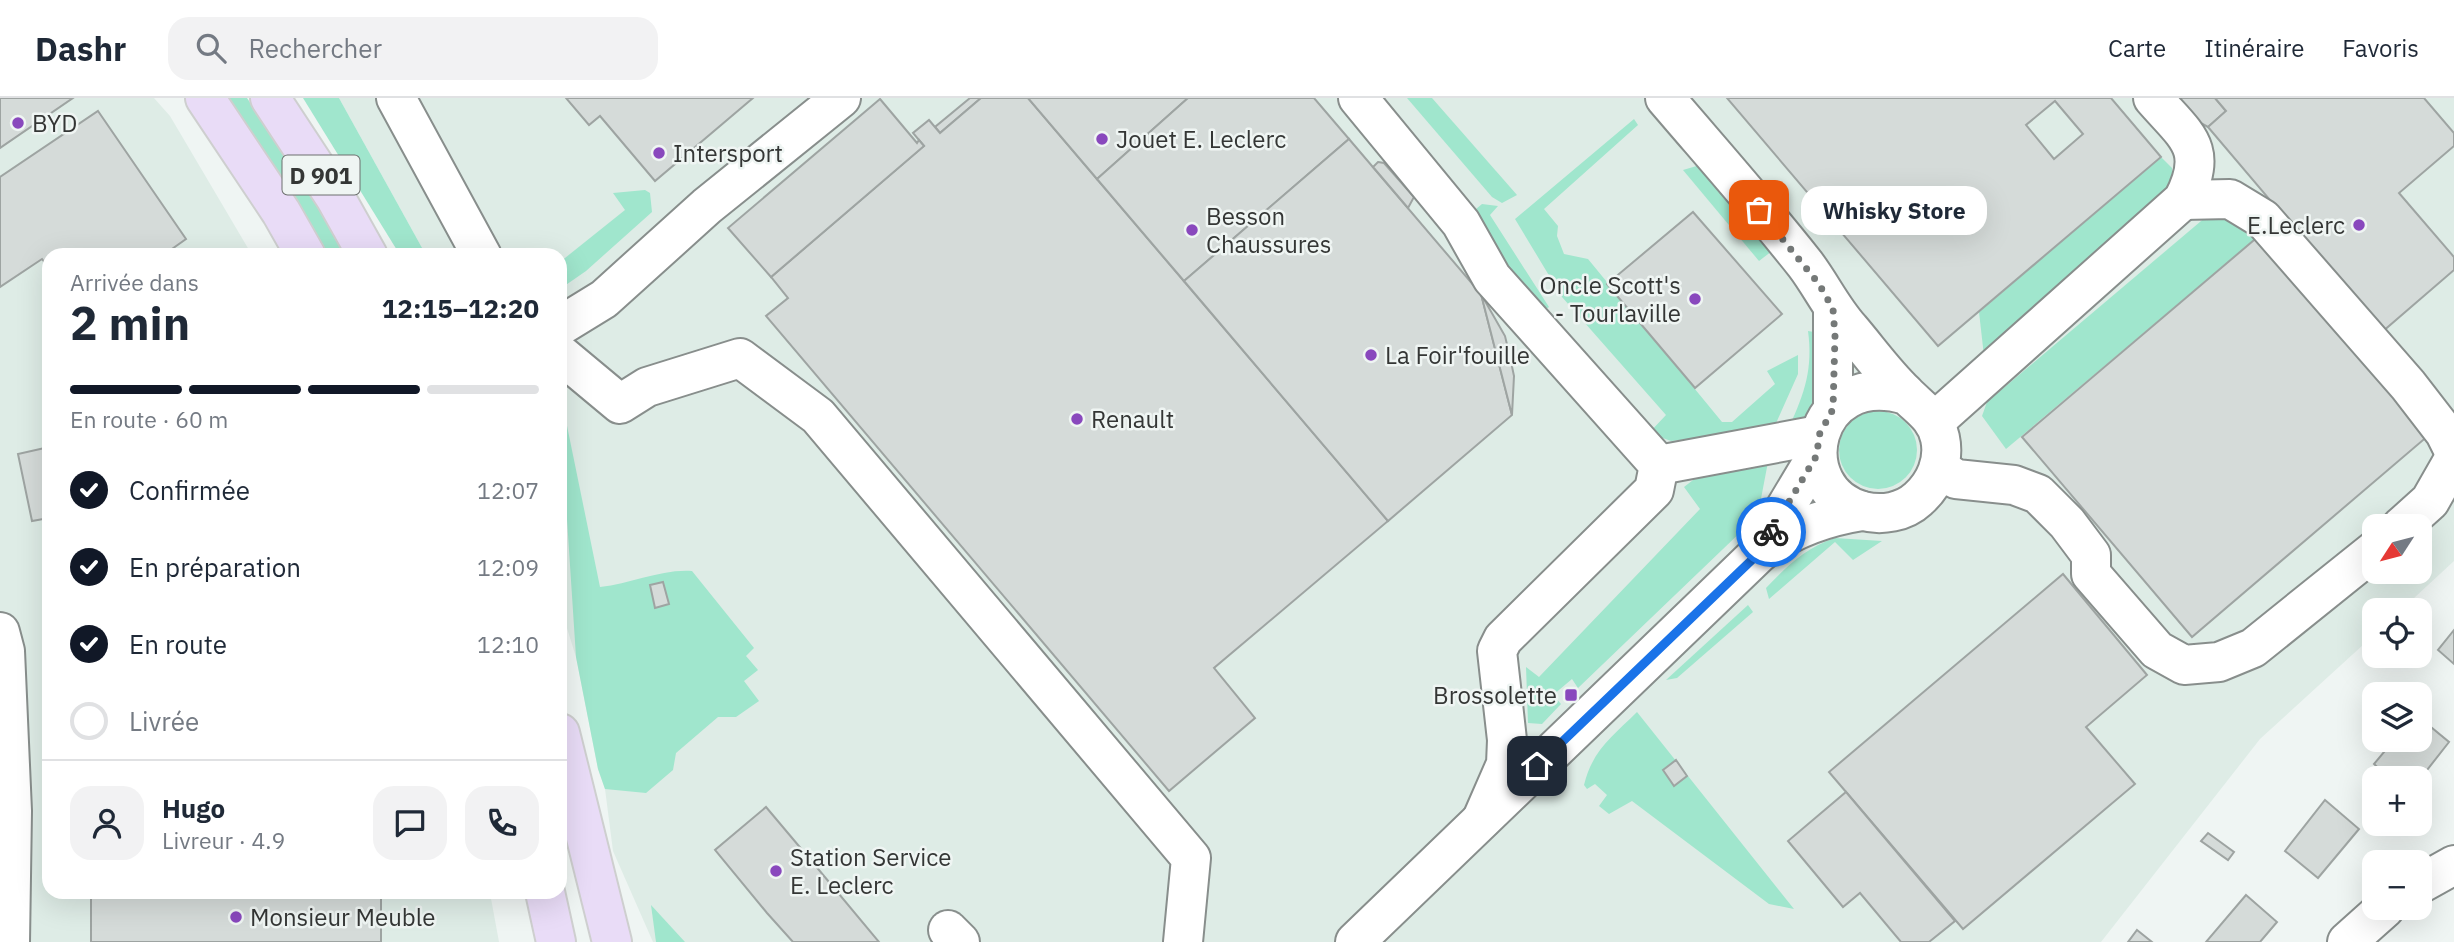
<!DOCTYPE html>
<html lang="fr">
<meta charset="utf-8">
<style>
body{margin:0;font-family:"IBM Plex Sans",sans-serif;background:#f2f2f3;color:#1f2937;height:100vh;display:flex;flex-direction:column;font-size:26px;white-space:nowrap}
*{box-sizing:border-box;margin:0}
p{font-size:23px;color:#747a83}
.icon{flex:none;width:38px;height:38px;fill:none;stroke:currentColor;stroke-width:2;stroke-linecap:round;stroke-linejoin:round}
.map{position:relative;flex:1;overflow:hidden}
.side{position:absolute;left:42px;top:150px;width:525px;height:651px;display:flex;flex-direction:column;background:#fff;border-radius:21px;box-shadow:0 7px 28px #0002}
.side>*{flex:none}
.needle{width:46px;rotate:234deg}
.tools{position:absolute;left:2362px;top:416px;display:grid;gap:14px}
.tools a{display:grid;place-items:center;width:70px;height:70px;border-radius:14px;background:#fff;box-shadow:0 7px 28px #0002;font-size:35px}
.pin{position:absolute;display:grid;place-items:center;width:60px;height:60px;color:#fff;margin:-30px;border-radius:14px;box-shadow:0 4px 10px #0006}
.courier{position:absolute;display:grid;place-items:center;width:70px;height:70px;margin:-35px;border:5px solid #1a73e8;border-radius:50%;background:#fff;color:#222;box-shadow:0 2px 9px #0007}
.bubble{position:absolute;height:49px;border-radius:21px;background:#fff;box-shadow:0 7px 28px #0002;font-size:23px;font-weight:700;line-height:49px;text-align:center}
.headline em{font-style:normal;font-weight:700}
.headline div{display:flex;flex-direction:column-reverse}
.headline{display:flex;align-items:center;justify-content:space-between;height:119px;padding:0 28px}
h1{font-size:46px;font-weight:700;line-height:52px}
.bar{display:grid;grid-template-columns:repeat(4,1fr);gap:10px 7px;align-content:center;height:84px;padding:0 28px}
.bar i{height:9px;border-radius:5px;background:#e0e1e3}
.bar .current{background:#111827}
.bar p{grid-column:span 4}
.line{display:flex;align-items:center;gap:18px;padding:0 28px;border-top:2px solid #e0e1e3}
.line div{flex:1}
.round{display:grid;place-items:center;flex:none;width:74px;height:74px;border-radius:21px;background:#f2f2f3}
ol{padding:0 28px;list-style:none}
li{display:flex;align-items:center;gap:21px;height:77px}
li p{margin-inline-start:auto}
li .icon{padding:7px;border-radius:50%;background:#111827;color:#fff;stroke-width:4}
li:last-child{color:#747a83}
li i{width:38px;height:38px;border:4px solid #e0e1e3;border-radius:50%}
header{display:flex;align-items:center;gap:42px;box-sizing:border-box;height:98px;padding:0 35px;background:#fff;border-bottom:2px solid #e0e1e3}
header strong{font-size:33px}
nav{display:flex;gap:38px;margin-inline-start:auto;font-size:24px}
.search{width:490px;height:63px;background:#f2f2f3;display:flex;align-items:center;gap:18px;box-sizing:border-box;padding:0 24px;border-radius:21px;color:#747a83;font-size:26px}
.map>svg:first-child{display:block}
.built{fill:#deece6;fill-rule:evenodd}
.green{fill:#a0e6cd}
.building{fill:#d5dbd9;stroke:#9ea4a2;stroke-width:2;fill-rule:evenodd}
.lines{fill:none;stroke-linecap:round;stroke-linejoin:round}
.minor-casing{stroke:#888e8c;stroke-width:42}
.major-casing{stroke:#cecfcf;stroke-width:42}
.minor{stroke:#fff;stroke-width:38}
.major{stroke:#e9dcf7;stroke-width:38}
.done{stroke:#757978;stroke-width:7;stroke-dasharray:0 12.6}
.route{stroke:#1a73e8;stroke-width:9}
.poi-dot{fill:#8948bd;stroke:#eff5f3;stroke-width:2.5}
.labels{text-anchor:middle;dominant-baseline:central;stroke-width:5;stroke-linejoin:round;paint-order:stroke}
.shield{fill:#eff5f3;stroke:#6c6f6e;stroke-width:2}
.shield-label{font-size:23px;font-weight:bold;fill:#343635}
.poi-label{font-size:24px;fill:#343635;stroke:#eff5f3;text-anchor:start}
</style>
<header>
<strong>Dashr</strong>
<div class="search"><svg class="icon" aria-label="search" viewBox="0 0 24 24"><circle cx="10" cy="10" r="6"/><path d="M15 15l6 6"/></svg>Rechercher</div>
<nav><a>Carte</a><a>Itinéraire</a><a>Favoris</a></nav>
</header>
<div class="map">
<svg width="2454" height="844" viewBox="0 0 2454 844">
<rect width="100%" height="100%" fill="#eff5f3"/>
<g class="built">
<polygon points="0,0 154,0 170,18 252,157 49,158 49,794 490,795 499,844 0,844"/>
<path d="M339,0H2454V463L2400,513H2375V536L2260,641L2101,844H653L613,753L605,691L598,671L576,559L560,508V158L464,157L455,152L444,157H426ZM2375,429H2420V474H2375Z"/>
</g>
<g class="green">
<polygon points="227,0 247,0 301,79 347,157 327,157"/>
<polygon points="303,0 339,0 426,157 400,157"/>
<polygon points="1407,0 1432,0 1517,97 1502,105 1492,99"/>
<polygon points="1634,21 1638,27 1544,111 1558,128 1557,138 1564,156 1588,161 1722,324 1732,324 1775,286 1767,273 1798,257 1798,276 1773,332 1671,343 1649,335 1666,317 1562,199 1515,121"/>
<polygon points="2161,59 2172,70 2172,92 1984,258 1979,214"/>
<polygon points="1700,67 1772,153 1759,163 1683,72"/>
<polygon points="645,92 650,95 652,114 586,173 560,191 560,164 625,112 613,95"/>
<polygon points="1482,106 1498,108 1490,117 1549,209 1542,214 1516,182 1476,111"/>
<polygon points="2207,118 2224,118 2260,137 2006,351 1982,318 1987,304"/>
<path d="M1808,233L1820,235C1818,266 1825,318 1789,329C1805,295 1813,270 1808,233Z"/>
<circle cx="1878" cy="352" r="39"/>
<path d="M560,314L565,318L600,489C631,486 660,471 692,473L754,550L746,558L758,572L744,583L759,603L736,619H718L676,655L673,672L646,695L605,691L598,671L576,559Z"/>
<polygon points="1768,364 1759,411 1747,428 1578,590 1572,581 1553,597 1561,606 1542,626 1528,625 1526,569 1539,579 1700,411 1684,389 1701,376"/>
<path d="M1835,440L1882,443L1853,462L1835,444L1769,501L1766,490C1787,468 1805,450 1835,440Z"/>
<polygon points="1748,507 1753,514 1677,580 1666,582"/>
<path d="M1637,614L1794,811L1769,806L1632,703L1609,716L1599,708L1607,697L1595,686L1587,691L1584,687C1593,651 1612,639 1637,614Z"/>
<polygon points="651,807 685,844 656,844"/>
</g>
<g class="building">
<polygon points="0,0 73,0 0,50"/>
<polygon points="566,0 753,0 655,83 600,18 589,27"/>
<polygon points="970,0 981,0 940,35 935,29"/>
<polygon points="981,0 1028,0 1388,423 1214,570 1255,620 1169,693 766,218 788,200 771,179 924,48 913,35 929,22 940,35"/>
<polygon points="1028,0 1188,0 1097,81"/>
<polygon points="1188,0 1314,0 1349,41 1184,183 1097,81"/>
<path d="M1727,0H2111L2161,59L1938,248ZM2055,3L2083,36L2054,61L2026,27Z"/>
<polygon points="2173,0 2215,0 2226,13 2208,29 2188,18"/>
<polygon points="2215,0 2424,0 2454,35 2454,48 2399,95 2454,159 2454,172 2382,234 2208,29 2226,13"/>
<polygon points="880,1 917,45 919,42 924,48 771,179 728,130"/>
<polygon points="98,13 186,141 162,158 49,158 49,170 42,161 0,189 0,79"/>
<polygon points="1349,41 1481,196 1512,317 1388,423 1184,183"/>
<polygon points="1378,64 1384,65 1414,99 1408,110 1373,69"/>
<polygon points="1693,114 1782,216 1695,290 1607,186"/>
<polygon points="2260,137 2429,337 2192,539 2022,339"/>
<polygon points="1481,196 1505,238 1510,259 1514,278 1512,317"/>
<polygon points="49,349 49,420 32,423 18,356"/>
<polygon points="2063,476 2147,577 2086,629 2135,686 1963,831 1829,674"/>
<polygon points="663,484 669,506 655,510 650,487"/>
<polygon points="2454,532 2454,566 2438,552"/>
<polygon points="2420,620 2449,644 2420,681 2390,681 2374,666 2394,642 2420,642"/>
<polygon points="1676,662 1687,678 1674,688 1663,672"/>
<polygon points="1846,694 1955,823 1929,844 1901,844 1860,795 1843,809 1788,743"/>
<polygon points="2325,702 2359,731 2318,780 2285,753"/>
<polygon points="766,709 814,766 879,844 793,844 767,815 715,752"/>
<polygon points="49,711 49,778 45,777 46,731 49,731"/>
<polygon points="2208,735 2234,754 2228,762 2201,743"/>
<rect x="91" y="794" width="290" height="50"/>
<polygon points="2246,797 2277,824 2260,844 2206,844"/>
<polygon points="2137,832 2152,844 2128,844"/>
</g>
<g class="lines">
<defs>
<g id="minor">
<polyline points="396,0 482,158"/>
<polyline points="1358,0 1461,125 1492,180 1659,367 1654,392 1503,541 1497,553 1507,642 1506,666 1482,721"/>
<path d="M1665,0C1712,55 1760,109 1805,166C1821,187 1832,211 1850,231C1868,252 1885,276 1905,295C1919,310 1935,318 1940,340C1945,363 1935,386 1918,401C1904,414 1882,418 1863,413C1787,393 1810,269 1906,297"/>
<polyline points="2183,102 2230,101 2263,121 2408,287 2445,335 2454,353"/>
<polyline points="560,228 604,201 707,108 841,0"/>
<polyline points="560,256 620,306 647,289 740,260 818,318 1191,760 1183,844"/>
<polyline points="1833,311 1833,211"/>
<path d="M1934,324L2183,102C2210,50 2186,38 2153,0"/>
<polyline points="1659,367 1819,337"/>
<polyline points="1939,370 1956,381 2014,387 2038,396 2067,425 2091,457 2091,476 2157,552 2184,567 2219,564 2253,550 2375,452"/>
<polyline points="2401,429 2430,403 2454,361"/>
<polyline points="1759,454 1817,357"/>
<polyline points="0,534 5,553 12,713 10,844"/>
<polyline points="2420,786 2454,767"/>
<polyline points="948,832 960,844"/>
<path d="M1355,844L1758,456C1788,432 1824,419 1862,413"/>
<polyline points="2347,844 2385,810"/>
</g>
<g id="major">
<polyline points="205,0 281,114 306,158"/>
<polyline points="270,0 335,99 368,158"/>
<polyline points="560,635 612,844"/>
<polyline points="545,794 556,844"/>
</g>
</defs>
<use href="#minor" class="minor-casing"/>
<use href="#major" class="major-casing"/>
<use href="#minor" class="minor"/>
<use href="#major" class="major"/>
</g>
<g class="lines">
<polyline class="done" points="1759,112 1819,186 1833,211 1835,238 1833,311 1819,337 1817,357 1771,434"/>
<polyline class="route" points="1537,668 1758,456 1771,434"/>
</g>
<g class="poi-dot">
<circle cx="18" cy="25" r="7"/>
<circle cx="1102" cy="41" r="7"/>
<circle cx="659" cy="55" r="7"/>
<circle cx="2359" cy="127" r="7"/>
<circle cx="1192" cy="132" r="7"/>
<circle cx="1695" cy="201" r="7"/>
<circle cx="1371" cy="257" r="7"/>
<circle cx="1077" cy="321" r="7"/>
<rect x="1564" y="590" width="14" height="14" rx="3.5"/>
<circle cx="776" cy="773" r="7"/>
<circle cx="236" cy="819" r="7"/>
</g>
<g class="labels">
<rect class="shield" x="282.5" y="57.5" width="77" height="39" rx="5"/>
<g class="shield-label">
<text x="321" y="77">D 901</text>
</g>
<g class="poi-label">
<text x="32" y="25">BYD</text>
<text x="1116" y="41">Jouet E. Leclerc</text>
<text x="673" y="55">Intersport</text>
<text x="1206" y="118">Besson<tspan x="1206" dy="28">Chaussures</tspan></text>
<text x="2345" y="127" text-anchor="end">E.Leclerc</text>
<text x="1681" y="187" text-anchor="end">Oncle Scott's<tspan x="1681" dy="28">- Tourlaville</tspan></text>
<text x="1385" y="257">La Foir'fouille</text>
<text x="1091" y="321">Renault</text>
<text x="1557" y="597" text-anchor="end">Brossolette</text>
<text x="790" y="759">Station Service<tspan x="790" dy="28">E. Leclerc</tspan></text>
<text x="250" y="819">Monsieur Meuble</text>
</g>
</g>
</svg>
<div class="tools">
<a><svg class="needle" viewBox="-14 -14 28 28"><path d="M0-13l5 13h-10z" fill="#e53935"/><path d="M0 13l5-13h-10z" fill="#747a83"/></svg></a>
<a><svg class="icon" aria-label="locate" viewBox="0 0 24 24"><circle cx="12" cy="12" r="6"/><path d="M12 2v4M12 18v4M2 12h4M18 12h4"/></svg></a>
<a><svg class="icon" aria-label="layers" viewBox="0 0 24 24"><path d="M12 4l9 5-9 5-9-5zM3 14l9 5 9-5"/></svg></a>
<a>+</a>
<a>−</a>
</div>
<div class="pin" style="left:1759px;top:112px;background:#ea580c"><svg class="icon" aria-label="bag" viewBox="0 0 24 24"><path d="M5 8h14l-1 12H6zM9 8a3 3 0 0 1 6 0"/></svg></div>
<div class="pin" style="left:1537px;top:668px;background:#1f2937"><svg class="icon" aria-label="home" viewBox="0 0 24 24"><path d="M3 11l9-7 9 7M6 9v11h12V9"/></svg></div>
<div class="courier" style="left:1771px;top:434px"><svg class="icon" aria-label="bike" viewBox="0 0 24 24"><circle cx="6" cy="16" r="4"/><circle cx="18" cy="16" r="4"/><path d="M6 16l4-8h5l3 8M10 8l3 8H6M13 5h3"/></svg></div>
<div class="bubble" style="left:1801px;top:88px;width:186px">Whisky Store</div>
<section class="side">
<div class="headline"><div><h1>2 min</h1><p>Arrivée dans</p></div><em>12:15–12:20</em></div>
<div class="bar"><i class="current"></i><i class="current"></i><i class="current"></i><i></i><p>En route · 60 m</p></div>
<ol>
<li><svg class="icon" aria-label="check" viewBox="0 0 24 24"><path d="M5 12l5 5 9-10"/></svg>Confirmée<p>12:07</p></li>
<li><svg class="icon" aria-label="check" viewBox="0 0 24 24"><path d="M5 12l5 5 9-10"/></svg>En préparation<p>12:09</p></li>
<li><svg class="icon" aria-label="check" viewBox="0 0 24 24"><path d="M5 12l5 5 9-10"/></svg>En route<p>12:10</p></li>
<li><i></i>Livrée</li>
</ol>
<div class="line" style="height:126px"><a class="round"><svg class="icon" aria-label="person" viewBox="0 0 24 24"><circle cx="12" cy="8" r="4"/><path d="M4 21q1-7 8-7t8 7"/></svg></a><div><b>Hugo</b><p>Livreur · 4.9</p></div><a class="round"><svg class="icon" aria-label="chat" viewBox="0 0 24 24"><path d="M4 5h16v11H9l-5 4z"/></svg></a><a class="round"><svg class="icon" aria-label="phone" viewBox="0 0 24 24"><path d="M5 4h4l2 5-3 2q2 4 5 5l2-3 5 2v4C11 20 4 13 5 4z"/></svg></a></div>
</section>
</div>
